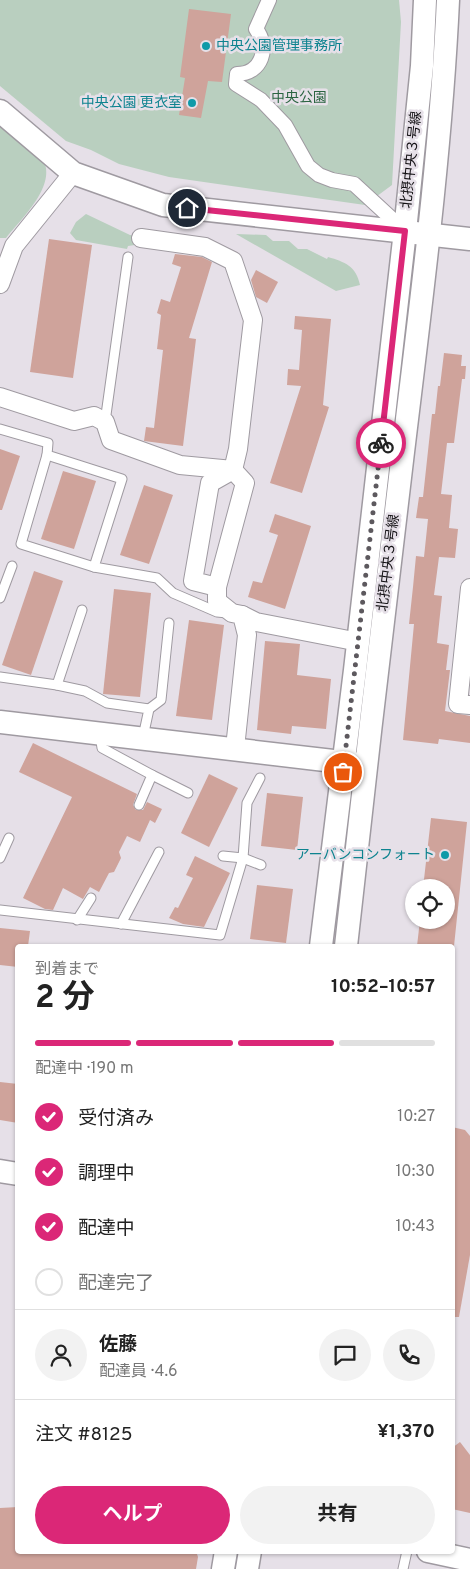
<!DOCTYPE html>
<html lang="ja">
<meta charset="utf-8">
<style>
body{margin:0;font-family:Overpass,"Noto Sans JP",sans-serif;background:#f2f2f2;color:#222;height:100vh;display:flex;flex-direction:column;font-size:19px;white-space:nowrap}
*{box-sizing:border-box;margin:0}
p{font-size:16px;color:#767676}
.icon{flex:none;width:28px;height:28px;fill:none;stroke:currentColor;stroke-width:2;stroke-linecap:round;stroke-linejoin:round}
.map{position:relative;flex:1;overflow:hidden}
.drawer{position:absolute;left:15px;top:944px;width:440px;height:610px;display:flex;flex-direction:column;background:#fff;border-radius:5px;box-shadow:0 1px 4px #0004}
.drawer>*{flex:none}
.tools{position:absolute;left:405px;top:879px;display:grid;gap:10px}
.tools a{display:grid;place-items:center;width:50px;height:50px;border-radius:50%;background:#fff;box-shadow:0 1px 4px #0004;font-size:25px}
.pin{position:absolute;display:grid;place-items:center;width:42px;height:42px;color:#fff;margin:-21px;border:2px solid #fff;border-radius:50%;box-shadow:0 1px 5px #0007}
.courier{position:absolute;display:grid;place-items:center;width:50px;height:50px;margin:-25px;border:4px solid #db2777;border-radius:50%;background:#fff;color:#222;box-shadow:0 1px 6px #0007}
.summary em{font-style:normal;font-weight:700}
.summary div{display:flex;flex-direction:column-reverse}
.summary{display:flex;align-items:center;justify-content:space-between;height:85px;padding:0 20px}
h1{font-size:32px;font-weight:700;line-height:38px}
.bar{display:grid;grid-template-columns:repeat(4,1fr);gap:8px 5px;align-content:center;height:60px;padding:0 20px}
.bar i{height:6px;border-radius:4px;background:#e0e0e0}
.bar .current{background:#db2777}
.bar p{grid-column:span 4}
.line{display:flex;align-items:center;gap:12px;padding:0 20px;border-top:1px solid #e0e0e0}
.line div{flex:1}
.round{display:grid;place-items:center;flex:none;width:52px;height:52px;border-radius:26px;background:#f2f2f2}
ol{padding:0 20px;list-style:none}
li{display:flex;align-items:center;gap:15px;height:55px}
li p{margin-inline-start:auto}
li .icon{padding:5px;border-radius:50%;background:#db2777;color:#fff;stroke-width:4}
li:last-child{color:#767676}
li i{width:28px;height:28px;border:2px solid #e0e0e0;border-radius:50%}
.button{display:flex;gap:10px;margin-top:auto;padding:10px 20px}
.button a{flex:1;height:58px;border-radius:30px;background:#db2777;color:#fff;font-size:20px;font-weight:700;line-height:58px;text-align:center}
.button a+a{background:#f2f2f2;color:#222}
.map>svg:first-child{display:block}
.green{fill:#b9cfbf}
.building{fill:#cfa39b}
.lines{fill:none;stroke-linecap:round;stroke-linejoin:round}
.service-casing{stroke:#9f9aa1;stroke-width:11}
.pedestrian-casing{stroke:#9f9aa1;stroke-width:16}
.minor-casing{stroke:#9f9aa1;stroke-width:20}
.tertiary-casing{stroke:#9f9aa1;stroke-width:25}
.service{stroke:#fff;stroke-width:9}
.pedestrian{stroke:#fff;stroke-width:14}
.minor{stroke:#fff;stroke-width:18}
.tertiary{stroke:#fff;stroke-width:22}
.done{stroke:#5d595e;stroke-width:5;stroke-dasharray:0 9}
.route{stroke:#db2777;stroke-width:6}
.culture-dot{fill:#0f9aa8;stroke:#e6e0e8;stroke-width:2}
.labels{text-anchor:middle;dominant-baseline:central;stroke-width:5;stroke-linejoin:round;paint-order:stroke}
.culture-label{font-size:14px;fill:#0d838f;stroke:#e6e0e8;text-anchor:end}
.park-label{font-size:14px;fill:#2c6542;stroke:#e6e0e8}
.street-label{font-size:14px;fill:#131114;stroke:#e6e0e8}
</style>
<div class="map">
<svg width="470" height="1569" viewBox="0 0 470 1569">
<rect width="100%" height="100%" fill="#e6e0e8"/>
<g class="green">
<polygon points="0,0 399,0 401,22 392,185 365,205 169,177 119,164 91,150 66,141 0,86"/>
<path d="M0,123C12,132 33,146 42,158C59,184 21,219 6,238H0Z"/>
<polygon points="86,214 130,235 137,236 135,245 128,246 127,249 76,240 70,233 76,222"/>
<path d="M236,234L266,235L273,241H289L298,249H307L327,259L328,257C345,262 356,266 360,285L336,291Z"/>
</g>
<g class="building">
<polygon points="189,9 231,14 222,82 208,81 201,118 179,115 185,78 180,77"/>
<polygon points="49,239 92,245 73,378 30,372"/>
<polygon points="175,254 202,257 212,262 189,338 196,339 183,446 144,441 146,427 154,428 163,350 157,349 161,315 157,313 161,299 170,302 181,267 172,264"/>
<polygon points="256,270 278,282 267,303 256,297 251,280"/>
<polygon points="295,316 331,319 323,405 329,407 302,493 270,483 301,386 287,385 288,369 299,370 302,330 294,329"/>
<polygon points="444,353 462,355 461,366 466,366 465,379 462,379 454,443 447,443 441,494 452,495 449,528 458,529 455,558 439,557 434,595 442,596 437,643 449,645 446,670 450,670 445,711 470,716 470,743 439,739 438,744 403,740 414,624 409,624 413,587 416,556 424,557 428,519 416,518 419,497 423,497 432,414 435,414 438,386 440,386"/>
<polygon points="0,449 20,456 2,510 0,510"/>
<polygon points="63,471 96,481 74,549 41,539"/>
<polygon points="144,485 173,495 149,564 120,555"/>
<polygon points="275,514 311,526 285,609 248,597 253,581 262,583 278,535 269,532"/>
<polygon points="34,571 63,581 31,675 2,665"/>
<polygon points="114,589 151,593 140,697 103,694"/>
<polygon points="189,620 224,625 212,720 176,716"/>
<polygon points="265,641 300,644 297,675 331,679 326,729 292,726 291,734 257,730"/>
<polygon points="33,743 137,794 133,805 136,810 143,810 147,802 162,809 155,823 150,820 140,842 127,836 119,852 121,858 114,872 109,873 99,892 90,887 83,899 63,888 53,910 45,909 23,898 72,797 19,772"/>
<polygon points="209,774 238,788 209,847 181,833"/>
<polygon points="267,793 303,797 297,850 261,846"/>
<polygon points="431,818 467,822 454,946 417,946 420,920 446,920 446,888 423,888"/>
<polygon points="195,856 230,873 204,927 183,924 169,918 175,907 178,908 193,878 186,875"/>
<polygon points="257,885 293,889 286,943 250,939"/>
<polygon points="0,928 30,931 28,946 18,946 18,967 0,965"/>
<polygon points="0,1082 18,1084 18,1123 0,1120"/>
<polygon points="452,1127 465,1130 470,1136 470,1255 459,1317 452,1317"/>
<polygon points="460,1442 470,1455 470,1513 452,1509 452,1448"/>
<polygon points="18,1507 18,1551 196,1551 198,1557 196,1569 0,1569 0,1508"/>
</g>
<g class="lines">
<defs>
<g id="service">
<polyline points="105,422 128,257"/>
<polyline points="0,429 48,443 47,455 122,479 94,567 157,578 173,593 217,612 227,613"/>
<polyline points="47,455 21,544 94,567"/>
<polyline points="0,598 12,566"/>
<polyline points="0,677 57,685 85,691 107,703 149,709 143,737"/>
<polyline points="57,685 82,610"/>
<polyline points="149,709 161,700 169,623"/>
<polyline points="100,735 102,748 152,775 139,805"/>
<polyline points="152,775 188,793"/>
<polyline points="223,856 243,858 261,865"/>
<polyline points="0,858 9,838"/>
<polyline points="0,910 220,935 243,858 247,803 260,778"/>
<polyline points="77,920 91,898"/>
<polyline points="121,924 159,852"/>
<polyline points="403,1569 407,1551"/>
</g>
<path id="pedestrian" d="M269,0L256,29C270,47 262,74 237,74L236,84L261,100L285,125L308,166L319,175L332,180L354,184L405,231"/>
<g id="minor">
<polyline points="141,238 205,247 233,261 253,320 238,449 233,470 210,483 193,581 217,587 217,601 232,613 242,615 247,635 235,748"/>
<polyline points="0,284 14,246 73,173"/>
<polyline points="0,397 74,421 94,416 105,422 111,440 180,465 233,470 245,483 217,587"/>
<polyline points="470,588 458,704 470,705"/>
<polyline points="242,615 256,622 359,642"/>
</g>
<g id="tertiary">
<polyline points="0,111 73,173 163,205 470,239"/>
<polyline points="0,722 359,764"/>
<polyline points="321,946 355,670 405,231 422,66 425,0"/>
<path d="M346,946C364,781 383,617 403,452C421,302 441,151 448,0"/>
<polyline points="0,1171 18,1174"/>
<polyline points="428,1551 470,1560"/>
<polyline points="223,1569 226,1551"/>
<polyline points="247,1569 250,1551"/>
</g>
</defs>
<use href="#service" class="service-casing"/>
<use href="#pedestrian" class="pedestrian-casing"/>
<use href="#minor" class="minor-casing"/>
<use href="#tertiary" class="tertiary-casing"/>
<use href="#service" class="service"/>
<use href="#pedestrian" class="pedestrian"/>
<use href="#minor" class="minor"/>
<use href="#tertiary" class="tertiary"/>
</g>
<g class="lines">
<polyline class="done" points="343,772 381,443"/>
<polyline class="route" points="187,208 405,231 381,443"/>
</g>
<g class="culture-dot">
<circle cx="206" cy="46" r="5"/>
<circle cx="192" cy="103" r="5"/>
<circle cx="445" cy="855" r="5"/>
</g>
<g class="labels">
<g class="culture-label">
<text x="216" y="46" text-anchor="start">中央公園管理事務所</text>
<text x="182" y="103">中央公園 更衣室</text>
<text x="435" y="855">アーバンコンフォート</text>
</g>
<g class="park-label">
<text x="299" y="98">中央公園</text>
</g>
<g class="street-label">
<text transform="translate(412 160) rotate(-84)">北摂中央３号線</text>
<text transform="translate(389 563) rotate(-83)">北摂中央３号線</text>
</g>
</g>
</svg>
<div class="tools">
<a><svg class="icon" aria-label="locate" viewBox="0 0 24 24"><circle cx="12" cy="12" r="6"/><path d="M12 2v4M12 18v4M2 12h4M18 12h4"/></svg></a>
</div>
<div class="pin" style="left:343px;top:772px;background:#ea580c"><svg class="icon" aria-label="bag" viewBox="0 0 24 24"><path d="M5 8h14l-1 12H6zM9 8a3 3 0 0 1 6 0"/></svg></div>
<div class="pin" style="left:187px;top:208px;background:#1f2937"><svg class="icon" aria-label="home" viewBox="0 0 24 24"><path d="M3 11l9-7 9 7M6 9v11h12V9"/></svg></div>
<div class="courier" style="left:381px;top:443px"><svg class="icon" aria-label="bike" viewBox="0 0 24 24"><circle cx="6" cy="16" r="4"/><circle cx="18" cy="16" r="4"/><path d="M6 16l4-8h5l3 8M10 8l3 8H6M13 5h3"/></svg></div>
<section class="drawer">
<div class="summary"><div><h1>2 分</h1><p>到着まで</p></div><em>10:52–10:57</em></div>
<div class="bar"><i class="current"></i><i class="current"></i><i class="current"></i><i></i><p>配達中 · 190 m</p></div>
<ol>
<li><svg class="icon" aria-label="check" viewBox="0 0 24 24"><path d="M5 12l5 5 9-10"/></svg>受付済み<p>10:27</p></li>
<li><svg class="icon" aria-label="check" viewBox="0 0 24 24"><path d="M5 12l5 5 9-10"/></svg>調理中<p>10:30</p></li>
<li><svg class="icon" aria-label="check" viewBox="0 0 24 24"><path d="M5 12l5 5 9-10"/></svg>配達中<p>10:43</p></li>
<li><i></i>配達完了</li>
</ol>
<div class="line" style="height:90px"><a class="round"><svg class="icon" aria-label="person" viewBox="0 0 24 24"><circle cx="12" cy="8" r="4"/><path d="M4 21q1-7 8-7t8 7"/></svg></a><div><b>佐藤</b><p>配達員 · 4.6</p></div><a class="round"><svg class="icon" aria-label="chat" viewBox="0 0 24 24"><path d="M4 5h16v11H9l-5 4z"/></svg></a><a class="round"><svg class="icon" aria-label="phone" viewBox="0 0 24 24"><path d="M5 4h4l2 5-3 2q2 4 5 5l2-3 5 2v4C11 20 4 13 5 4z"/></svg></a></div>
<div class="line" style="height:65px"><div>注文 #8125</div><b>¥1,370</b></div>
<div class="button"><a>ヘルプ</a><a>共有</a></div>
</section>
</div>
